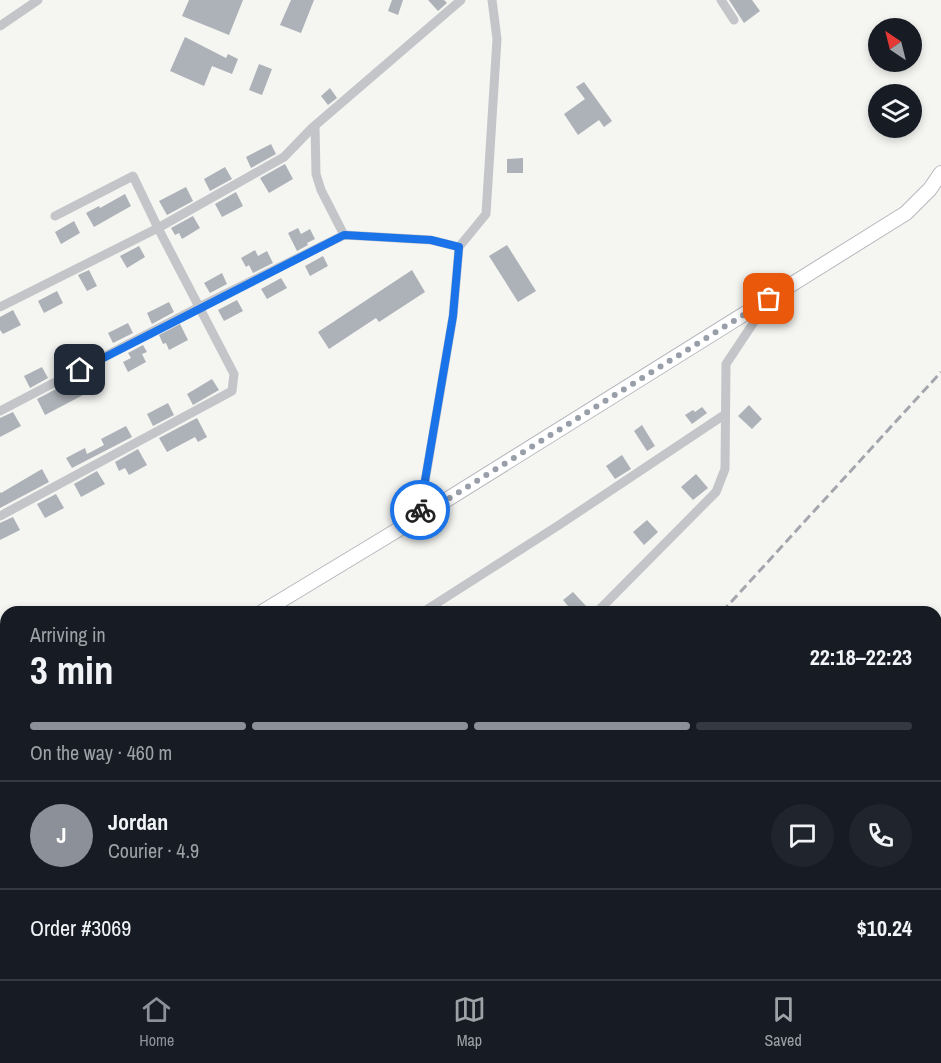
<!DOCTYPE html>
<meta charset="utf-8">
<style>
body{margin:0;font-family:"Archivo Narrow",sans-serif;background:#20242c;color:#f1f3f6;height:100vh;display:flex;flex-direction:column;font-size:22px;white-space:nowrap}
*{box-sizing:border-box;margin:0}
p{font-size:20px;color:#9ea1a6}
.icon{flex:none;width:33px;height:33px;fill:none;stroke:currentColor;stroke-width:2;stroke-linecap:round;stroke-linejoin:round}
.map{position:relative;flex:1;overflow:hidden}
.drawer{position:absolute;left:0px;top:606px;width:942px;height:374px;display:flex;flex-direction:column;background:#171b24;border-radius:18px 18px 0 0;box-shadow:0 3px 9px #0003}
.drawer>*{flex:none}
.needle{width:39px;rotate:325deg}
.controls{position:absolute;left:868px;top:18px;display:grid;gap:12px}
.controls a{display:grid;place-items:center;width:54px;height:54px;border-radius:50%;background:#171b24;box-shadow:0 3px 9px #0003;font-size:30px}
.pin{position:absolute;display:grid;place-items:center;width:51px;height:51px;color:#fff;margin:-26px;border-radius:12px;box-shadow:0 3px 9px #0006}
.courier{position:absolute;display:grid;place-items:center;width:60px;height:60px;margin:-30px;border:4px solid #1a73e8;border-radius:50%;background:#fff;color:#222;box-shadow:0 2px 8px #0007}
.head em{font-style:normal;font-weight:800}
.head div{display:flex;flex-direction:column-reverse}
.head{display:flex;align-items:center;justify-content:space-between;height:102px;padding:0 30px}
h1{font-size:39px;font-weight:800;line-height:45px}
.bar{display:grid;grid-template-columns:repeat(4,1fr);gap:9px 6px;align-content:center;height:72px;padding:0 30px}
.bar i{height:8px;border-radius:4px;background:#363941}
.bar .current{background:#8c9099}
.bar p{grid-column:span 4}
.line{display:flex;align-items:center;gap:15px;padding:0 30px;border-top:2px solid #363941}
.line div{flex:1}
.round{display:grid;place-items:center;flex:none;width:63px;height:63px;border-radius:32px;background:#20242c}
.dock{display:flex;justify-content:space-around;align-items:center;height:84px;border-top:2px solid #363941;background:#171b24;font-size:16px;color:#9ea1a6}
.dock a{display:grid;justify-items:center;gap:3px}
.dock .current{color:#8c9099}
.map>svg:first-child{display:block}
.building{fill:#adb2b8}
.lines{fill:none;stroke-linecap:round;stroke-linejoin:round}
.secondary-casing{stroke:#b5b8bd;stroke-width:16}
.street{stroke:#c3c5c9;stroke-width:9}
.secondary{stroke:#fff;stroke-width:14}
.rail{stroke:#a3a7ad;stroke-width:3;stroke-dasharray:9 4.5;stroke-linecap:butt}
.done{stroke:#989fa9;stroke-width:6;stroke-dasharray:0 10.8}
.route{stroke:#1a73e8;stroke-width:8}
</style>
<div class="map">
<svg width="941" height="979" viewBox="0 0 941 979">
<rect width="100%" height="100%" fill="#f5f5f2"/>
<g class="building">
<polygon points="189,0 243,0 229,35 182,16"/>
<polygon points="291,0 314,0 301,33 280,25"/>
<polygon points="392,0 403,0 398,15 388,11"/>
<polygon points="428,0 444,0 447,3 438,11"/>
<polygon points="729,0 752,0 760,11 744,23"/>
<polygon points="185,37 226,58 228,54 238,59 232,74 212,66 204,86 170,71"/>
<polygon points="259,64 272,69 262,95 249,90"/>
<polygon points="584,82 612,121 604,127 599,120 578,135 564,114 585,99 576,87"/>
<polygon points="330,88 337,98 328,105 321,96"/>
<polygon points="271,144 276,154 251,168 246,157"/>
<polygon points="523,158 523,173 507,173 507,159"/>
<polygon points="285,164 293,179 269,193 260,178"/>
<polygon points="225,167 232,179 210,191 204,179"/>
<polygon points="186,187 193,201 167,215 159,201"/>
<polygon points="236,192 243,206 222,217 215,204"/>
<polygon points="125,194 131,206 94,227 86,213 99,206 100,208"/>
<polygon points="193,216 200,228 182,239 179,233 175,235 171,228"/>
<polygon points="74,221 80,233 61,244 55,232"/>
<polygon points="298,228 301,234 310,229 315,239 307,243 308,245 297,251 288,233"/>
<polygon points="507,245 536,291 518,302 489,256"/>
<polygon points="139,246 145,257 127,268 120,256"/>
<polygon points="255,250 258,256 267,251 273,263 253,273 249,265 246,267 241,258"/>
<polygon points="323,256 328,266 310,276 305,266"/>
<polygon points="89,270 97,286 87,291 78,275"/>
<polygon points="412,270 425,292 379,322 376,318 329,349 318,332"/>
<polygon points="222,273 227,284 210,293 204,283"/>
<polygon points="281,278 287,288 267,299 261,289"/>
<polygon points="57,291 63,303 44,313 38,301"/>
<polygon points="237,300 243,311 224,321 218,310"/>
<polygon points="169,302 174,312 152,324 147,313"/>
<polygon points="13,310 21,325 3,334 0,330 0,317"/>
<polygon points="128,323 133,333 113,343 108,333"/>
<polygon points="180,324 188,340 169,350 166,343 163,344 159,335"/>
<polygon points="143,345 147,352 142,354 146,362 128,372 123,362 131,358 128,353"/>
<polygon points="84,346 90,356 72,366 66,355"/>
<polygon points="42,367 48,378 30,388 24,376"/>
<polygon points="96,368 104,384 45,415 37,399"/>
<polygon points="212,379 219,390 193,405 187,394"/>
<polygon points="168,403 174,415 153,426 147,414"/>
<polygon points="749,405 762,419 752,429 738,416"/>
<polygon points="702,407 707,413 692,424 685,415 693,410 695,412"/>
<polygon points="13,412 21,426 0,437 0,418"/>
<polygon points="197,418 207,437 198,442 195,437 167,452 159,438"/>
<polygon points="642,425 655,446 647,451 634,431"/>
<polygon points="126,426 132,437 72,468 66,458 85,448 87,454 104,445 101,439"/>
<polygon points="138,449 147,465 129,475 125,468 119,471 115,462"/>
<polygon points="622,455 631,469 615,479 606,466"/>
<polygon points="42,469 49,482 0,508 0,492 1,493"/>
<polygon points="97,471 105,484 81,497 74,484"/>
<polygon points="696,474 708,488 693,500 681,487"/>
<polygon points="56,494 64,508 45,518 37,504"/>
<polygon points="13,517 20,530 0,540 0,523"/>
<polygon points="647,520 658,532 644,545 633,532"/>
<polygon points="573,592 586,606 579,612 573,612 563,600"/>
</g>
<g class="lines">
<defs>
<g id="secondary">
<polyline points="262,612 419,517 906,213 930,189 941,173"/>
<polyline points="0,813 6,803"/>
</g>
</defs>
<use href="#secondary" class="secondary-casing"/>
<g class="street">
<polyline points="721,0 734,20"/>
<polyline points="0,26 38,0"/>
<polyline points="315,126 316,174 321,190 344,235"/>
<polyline points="0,307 158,228 284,157 312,128 461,0"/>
<polyline points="0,411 199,307 344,235 431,240 459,247"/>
<polyline points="0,516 232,391 234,374 158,228 133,176 55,216"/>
<polyline points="419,517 453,316 459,247 486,214 497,39 492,0"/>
<polyline points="423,612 559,525 724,415"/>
<polyline points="597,612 716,492 725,469 726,364 768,301"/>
<polyline points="63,974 63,979"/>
<polyline points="268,974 269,979"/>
<polyline points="157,979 159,974"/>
</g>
<use href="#secondary" class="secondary"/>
<g class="rail">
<polyline points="722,612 941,372"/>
<polyline points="432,979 435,974"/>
</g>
</g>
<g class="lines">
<polyline class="done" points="420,510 419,517 769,299"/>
<polyline class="route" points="80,370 344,235 431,240 459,247 453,316 420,510"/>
</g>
</svg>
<div class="controls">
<a><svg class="needle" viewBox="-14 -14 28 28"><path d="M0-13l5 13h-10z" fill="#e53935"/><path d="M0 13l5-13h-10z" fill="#9ea1a6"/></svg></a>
<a><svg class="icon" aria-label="layers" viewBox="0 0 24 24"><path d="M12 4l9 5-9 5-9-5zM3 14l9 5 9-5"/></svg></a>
</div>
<div class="pin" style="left:769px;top:299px;background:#ea580c"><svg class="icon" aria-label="bag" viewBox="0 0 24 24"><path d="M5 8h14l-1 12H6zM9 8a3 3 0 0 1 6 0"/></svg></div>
<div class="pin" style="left:80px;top:370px;background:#1f2937"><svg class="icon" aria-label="home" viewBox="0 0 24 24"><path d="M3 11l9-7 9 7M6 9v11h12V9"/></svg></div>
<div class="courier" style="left:420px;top:510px"><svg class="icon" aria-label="bike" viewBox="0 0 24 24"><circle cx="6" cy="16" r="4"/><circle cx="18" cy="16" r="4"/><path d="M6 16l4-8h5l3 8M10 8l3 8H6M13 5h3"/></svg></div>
<section class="drawer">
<div class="head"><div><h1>3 min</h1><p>Arriving in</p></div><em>22:18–22:23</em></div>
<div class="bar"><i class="current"></i><i class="current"></i><i class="current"></i><i></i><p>On the way · 460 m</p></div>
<div class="line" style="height:108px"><b class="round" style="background:#8c9099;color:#fff">J</b><div><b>Jordan</b><p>Courier · 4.9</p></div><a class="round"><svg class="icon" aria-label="chat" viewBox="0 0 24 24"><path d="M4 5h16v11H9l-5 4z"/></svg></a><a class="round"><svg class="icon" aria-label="phone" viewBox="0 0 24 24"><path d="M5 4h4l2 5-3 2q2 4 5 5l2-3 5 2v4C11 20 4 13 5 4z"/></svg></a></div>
<div class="line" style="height:78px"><div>Order #3069</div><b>$10.24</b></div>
</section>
</div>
<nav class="dock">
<a class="current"><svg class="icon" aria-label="home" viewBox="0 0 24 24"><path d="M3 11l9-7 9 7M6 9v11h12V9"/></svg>Home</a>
<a><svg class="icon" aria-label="map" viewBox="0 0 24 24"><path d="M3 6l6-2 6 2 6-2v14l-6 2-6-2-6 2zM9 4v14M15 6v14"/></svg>Map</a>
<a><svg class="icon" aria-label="saved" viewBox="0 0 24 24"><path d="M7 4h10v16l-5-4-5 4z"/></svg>Saved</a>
</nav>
